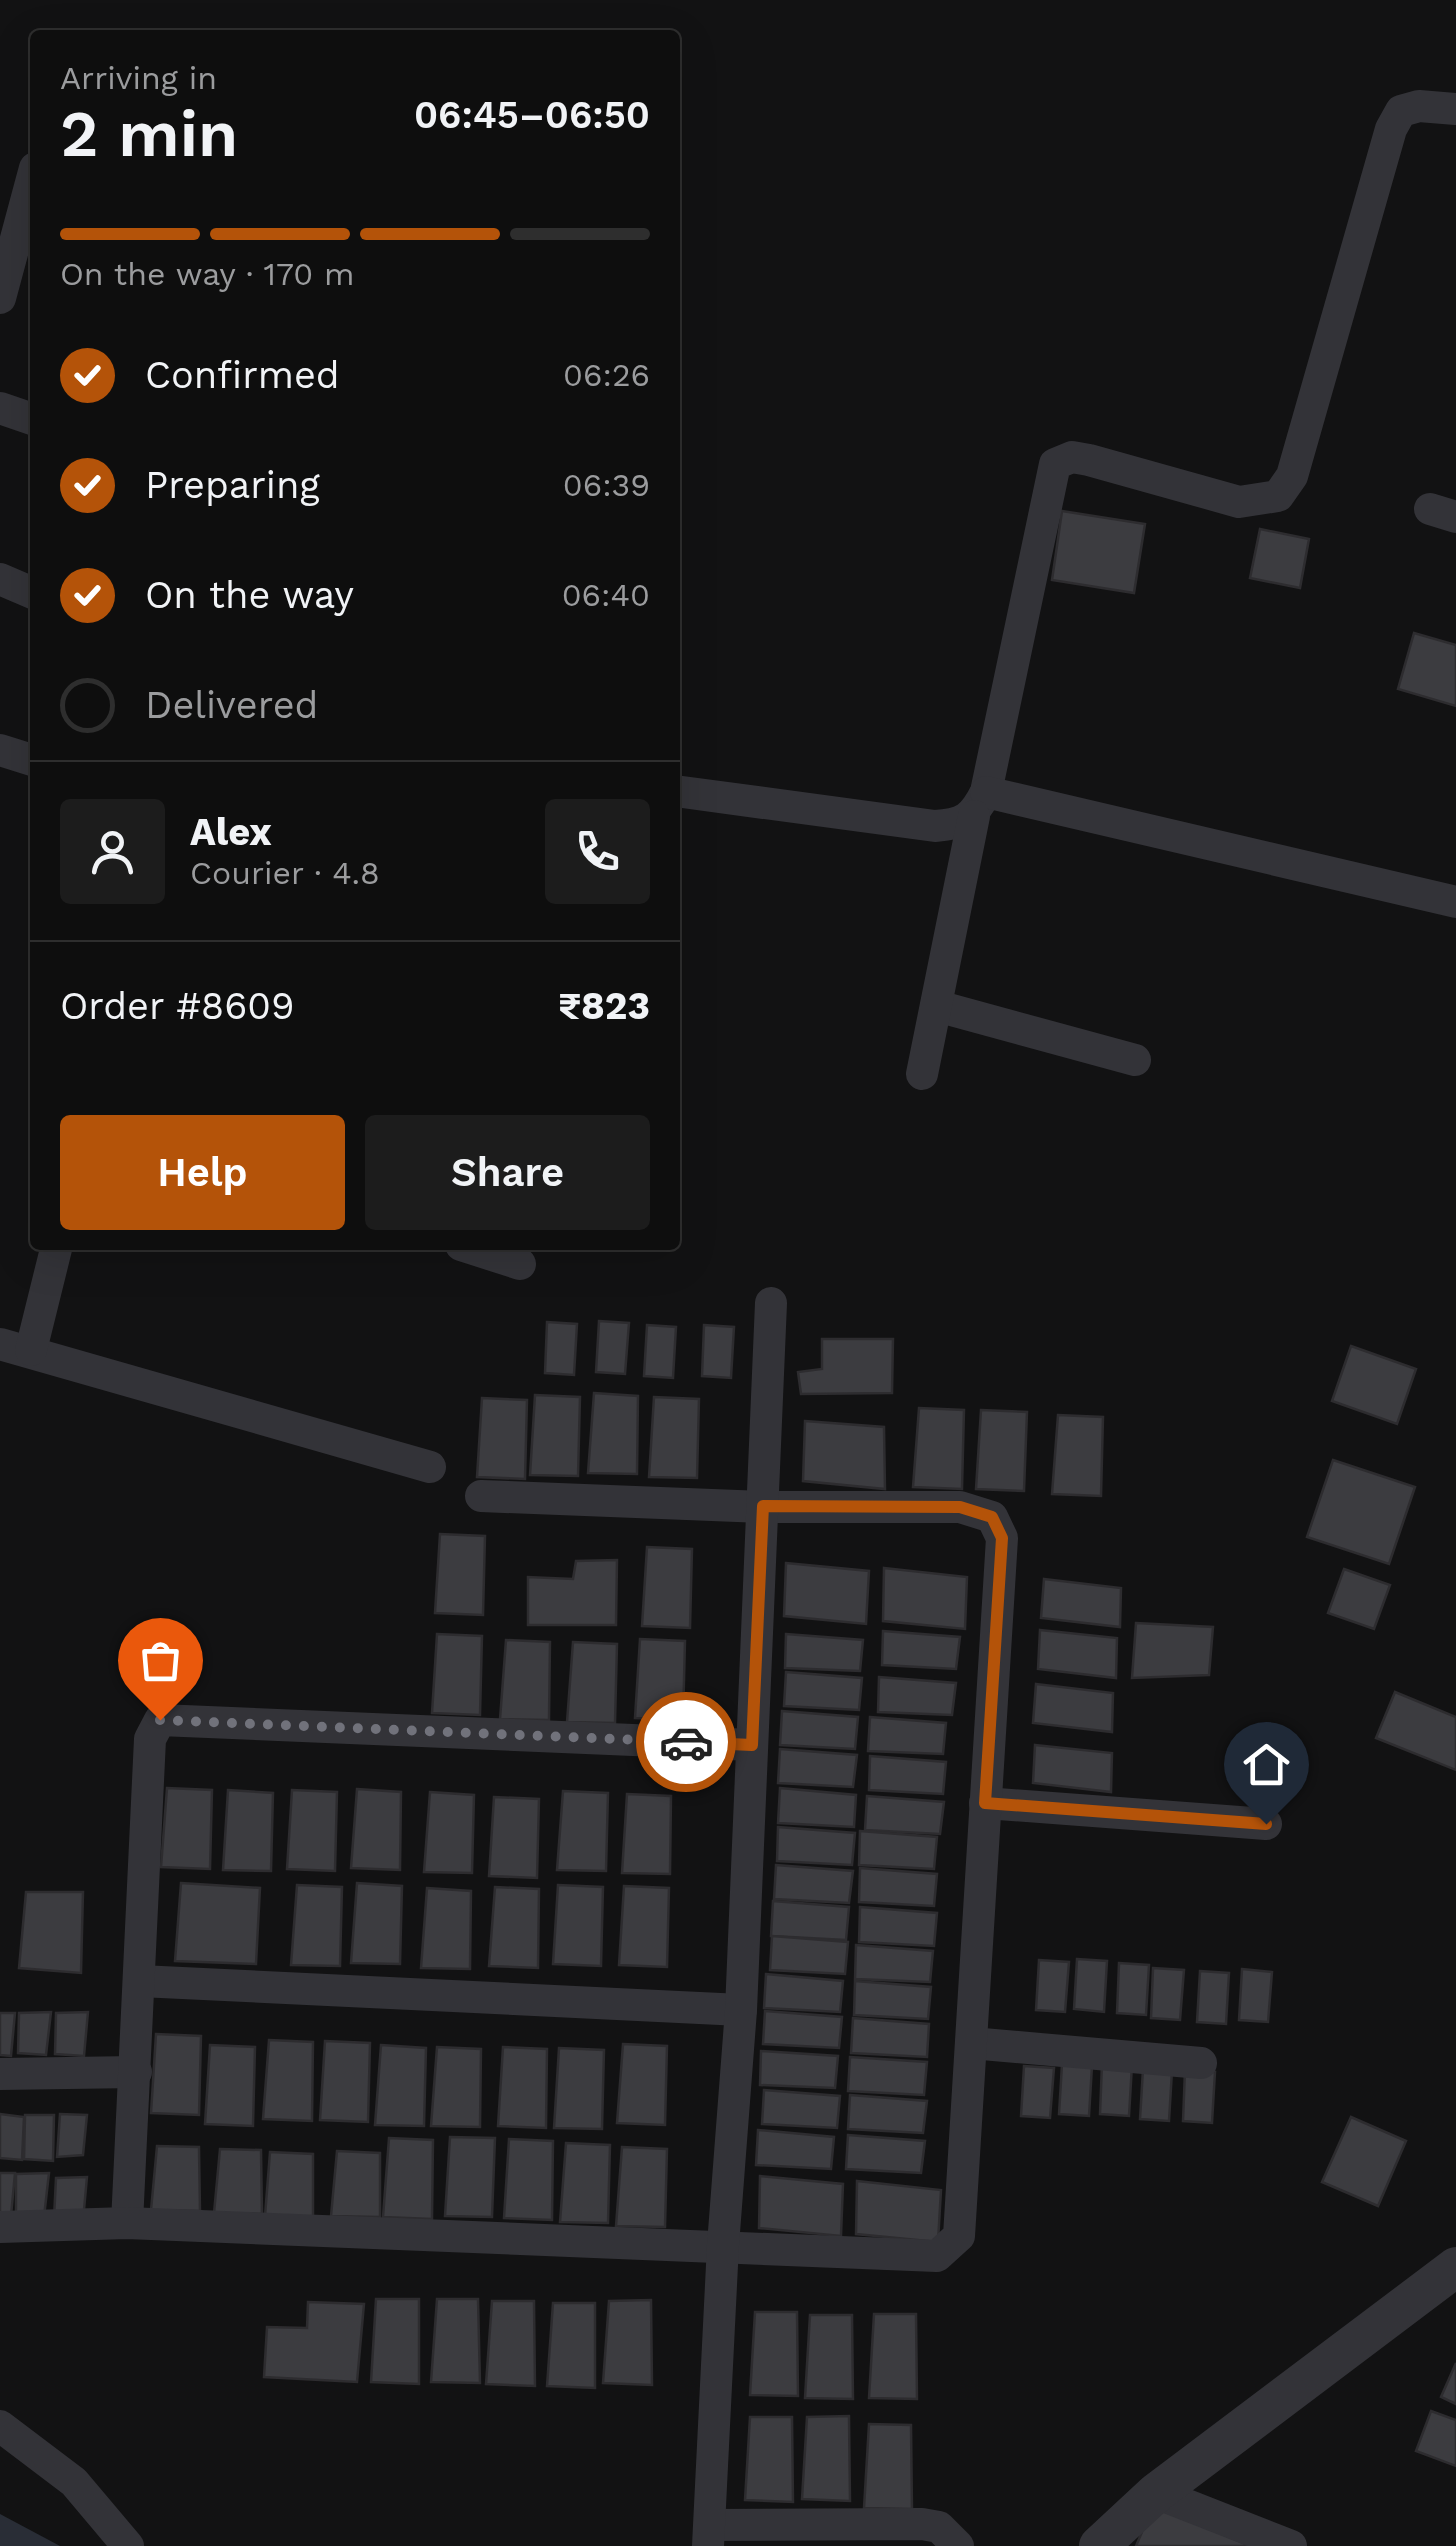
<!DOCTYPE html>
<meta charset="utf-8">
<style>
body{margin:0;font-family:"Work Sans",sans-serif;background:#1c1c1c;color:#f1f3f6;height:100vh;display:flex;flex-direction:column;font-size:38px;white-space:nowrap}
*{box-sizing:border-box;margin:0}
p{font-size:32px;color:#9b9c9e}
.icon{flex:none;width:55px;height:55px;fill:none;stroke:currentColor;stroke-width:2;stroke-linecap:round;stroke-linejoin:round}
.map{position:relative;flex:1;overflow:hidden}
.side{position:absolute;left:30px;top:30px;width:650px;height:1220px;display:flex;flex-direction:column;background:#0e0e0e;border-radius:10px;box-shadow:0 10px 40px #0002,0 0 0 2px #2e2e2e}
.side>*{flex:none}
.pin{position:absolute;display:grid;place-items:center;width:85px;height:85px;color:#fff;margin:-102px -42px;border-radius:50% 50% 50% 0;rotate:-45deg;box-shadow:0 0 10px #0007}
.pin .icon{rotate:45deg}
.courier{position:absolute;display:grid;place-items:center;width:100px;height:100px;margin:-50px;border:8px solid #b45309;border-radius:50%;background:#fff;color:#222;box-shadow:0 2px 12px #0007}
.head em{font-style:normal;font-weight:600}
.head div{display:flex;flex-direction:column-reverse}
.head{display:flex;align-items:center;justify-content:space-between;height:170px;padding:0 30px}
h1{font-size:65px;font-weight:600;line-height:75px}
.bar{display:grid;grid-template-columns:repeat(4,1fr);gap:15px 10px;align-content:center;height:120px;padding:0 30px}
.bar i{height:12px;border-radius:8px;background:#2e2e2e}
.bar .selected{background:#b45309}
.bar p{grid-column:span 4}
.line{display:flex;align-items:center;gap:25px;padding:0 30px;border-top:2px solid #2e2e2e}
.line div{flex:1}
.round{display:grid;place-items:center;flex:none;width:105px;height:105px;border-radius:10px;background:#1c1c1c}
ol{padding:0 30px;list-style:none}
li{display:flex;align-items:center;gap:30px;height:110px}
li p{margin-inline-start:auto}
li .icon{padding:10px;border-radius:50%;background:#b45309;color:#fff;stroke-width:4}
li:last-child{color:#9b9c9e}
li i{width:55px;height:55px;border:5px solid #2e2e2e;border-radius:50%}
.cta{display:flex;gap:20px;margin-top:auto;padding:20px 30px}
.cta a{flex:1;height:115px;border-radius:10px;background:#b45309;color:#fff;font-size:40px;font-weight:600;line-height:115px;text-align:center}
.cta a+a{background:#1c1c1c;color:#f1f3f6}
.map>svg:first-child{display:block}
.water{fill:#292d36}
.building{fill:#3c3c40;stroke:#2d2c2f;stroke-width:2.5}
.lines{fill:none;stroke-linecap:round;stroke-linejoin:round}
.minor{stroke:#333338;stroke-width:32}
.tertiary{stroke:#333338;stroke-width:40}
.done{stroke:#71727b;stroke-width:10;stroke-dasharray:0 18}
.route{stroke:#b45309;stroke-width:12}
</style>
<div class="map">
<svg width="1456" height="2546" viewBox="0 0 1456 2546">
<rect width="100%" height="100%" fill="#121213"/>
<polygon class="water" points="0,2514 60,2546 0,2546"/>
<g class="building">
<polygon points="1062,511 1145,524 1134,593 1052,580"/>
<polygon points="1260,529 1309,539 1300,588 1250,578"/>
<polygon points="1414,633 1456,645 1456,706 1398,689"/>
<polygon points="599,1321 629,1323 625,1374 596,1372"/>
<polygon points="547,1322 577,1324 574,1375 545,1373"/>
<polygon points="647,1325 676,1327 673,1378 644,1376"/>
<polygon points="704,1325 734,1327 731,1378 702,1376"/>
<polygon points="822,1339 893,1339 892,1393 801,1394 798,1372 822,1369"/>
<polygon points="1351,1346 1416,1369 1397,1424 1332,1401"/>
<polygon points="594,1393 638,1396 637,1474 588,1473"/>
<polygon points="535,1395 580,1397 578,1476 530,1475"/>
<polygon points="654,1397 699,1399 697,1478 649,1477"/>
<polygon points="482,1398 527,1400 525,1479 477,1477"/>
<polygon points="919,1408 964,1410 962,1489 913,1487"/>
<polygon points="981,1410 1027,1412 1024,1491 976,1489"/>
<polygon points="1058,1415 1103,1417 1101,1496 1052,1494"/>
<polygon points="805,1421 884,1427 885,1489 803,1481"/>
<polygon points="1333,1460 1415,1487 1389,1564 1307,1537"/>
<polygon points="440,1534 485,1536 483,1615 435,1613"/>
<polygon points="647,1547 692,1549 690,1628 642,1626"/>
<polygon points="617,1560 616,1625 528,1625 528,1577 573,1579 576,1561"/>
<polygon points="786,1563 869,1571 866,1624 784,1616"/>
<polygon points="884,1568 967,1577 965,1629 883,1621"/>
<polygon points="1344,1569 1390,1585 1374,1629 1328,1613"/>
<polygon points="1044,1579 1121,1588 1120,1627 1041,1618"/>
<polygon points="1136,1623 1213,1627 1209,1675 1132,1678"/>
<polygon points="1040,1630 1117,1638 1116,1678 1038,1669"/>
<polygon points="883,1631 960,1637 956,1669 882,1665"/>
<polygon points="437,1634 482,1636 480,1715 432,1713"/>
<polygon points="786,1634 863,1640 860,1671 785,1668"/>
<polygon points="640,1639 685,1641 683,1720 635,1718"/>
<polygon points="506,1640 550,1642 549,1720 500,1719"/>
<polygon points="573,1642 617,1644 615,1723 567,1722"/>
<polygon points="786,1672 862,1678 859,1710 784,1706"/>
<polygon points="879,1677 956,1683 952,1715 878,1712"/>
<polygon points="1036,1684 1113,1693 1112,1732 1033,1723"/>
<polygon points="1395,1692 1456,1717 1456,1770 1376,1738"/>
<polygon points="782,1711 858,1717 855,1749 780,1745"/>
<polygon points="870,1717 946,1723 943,1754 868,1751"/>
<polygon points="1035,1745 1112,1753 1111,1792 1033,1783"/>
<polygon points="780,1749 857,1755 853,1787 778,1783"/>
<polygon points="870,1756 946,1762 943,1794 869,1790"/>
<polygon points="167,1788 212,1790 210,1869 161,1867"/>
<polygon points="780,1788 856,1795 854,1827 778,1823"/>
<polygon points="357,1789 401,1792 400,1870 351,1868"/>
<polygon points="228,1790 273,1793 271,1871 223,1870"/>
<polygon points="292,1790 337,1792 335,1871 287,1869"/>
<polygon points="563,1791 608,1793 606,1871 557,1870"/>
<polygon points="430,1792 474,1795 472,1873 424,1872"/>
<polygon points="627,1794 671,1796 670,1874 622,1873"/>
<polygon points="867,1796 944,1802 940,1834 865,1830"/>
<polygon points="494,1797 539,1799 537,1878 489,1876"/>
<polygon points="778,1827 855,1833 852,1865 777,1861"/>
<polygon points="860,1831 937,1837 934,1869 859,1865"/>
<polygon points="776,1865 853,1871 849,1903 774,1899"/>
<polygon points="860,1868 937,1874 934,1906 859,1902"/>
<polygon points="181,1883 260,1888 256,1964 175,1961"/>
<polygon points="357,1883 402,1886 400,1964 351,1963"/>
<polygon points="297,1885 342,1887 340,1966 291,1965"/>
<polygon points="558,1885 603,1887 601,1966 553,1964"/>
<polygon points="624,1886 669,1888 667,1967 619,1965"/>
<polygon points="495,1887 539,1889 538,1968 489,1966"/>
<polygon points="427,1888 471,1891 470,1969 421,1968"/>
<polygon points="26,1892 83,1892 81,1973 19,1968"/>
<polygon points="773,1901 849,1907 846,1940 771,1936"/>
<polygon points="860,1907 937,1913 934,1946 859,1942"/>
<polygon points="772,1936 848,1942 845,1974 770,1970"/>
<polygon points="856,1945 933,1951 930,1982 855,1979"/>
<polygon points="1077,1959 1107,1961 1104,2012 1074,2009"/>
<polygon points="1039,1960 1069,1962 1065,2012 1036,2010"/>
<polygon points="1119,1963 1149,1965 1146,2015 1117,2013"/>
<polygon points="1153,1968 1184,1970 1180,2020 1151,2018"/>
<polygon points="1242,1969 1272,1972 1268,2022 1239,2020"/>
<polygon points="1200,1971 1229,1973 1226,2024 1197,2022"/>
<polygon points="766,1974 843,1981 840,2012 764,2008"/>
<polygon points="855,1981 931,1987 928,2019 854,2015"/>
<polygon points="765,2011 842,2017 839,2048 763,2044"/>
<polygon points="51,2012 46,2055 18,2053 19,2013"/>
<polygon points="88,2012 84,2056 55,2054 56,2013"/>
<polygon points="0,2013 15,2013 11,2056 0,2055"/>
<polygon points="853,2018 929,2024 927,2057 851,2053"/>
<polygon points="156,2034 201,2036 199,2115 151,2113"/>
<polygon points="269,2040 313,2042 312,2121 263,2119"/>
<polygon points="325,2041 370,2043 368,2122 320,2120"/>
<polygon points="623,2044 667,2046 665,2125 617,2123"/>
<polygon points="210,2045 255,2047 253,2126 205,2124"/>
<polygon points="381,2045 426,2048 424,2126 375,2125"/>
<polygon points="437,2047 481,2049 480,2127 431,2126"/>
<polygon points="503,2047 547,2049 546,2128 498,2126"/>
<polygon points="559,2048 604,2050 602,2129 554,2128"/>
<polygon points="761,2051 838,2056 835,2088 760,2085"/>
<polygon points="850,2057 927,2062 924,2095 848,2091"/>
<polygon points="1102,2063 1132,2065 1129,2116 1100,2114"/>
<polygon points="1062,2064 1092,2066 1089,2116 1059,2114"/>
<polygon points="1024,2066 1054,2068 1050,2118 1021,2116"/>
<polygon points="1143,2069 1172,2071 1169,2121 1140,2119"/>
<polygon points="1185,2070 1215,2072 1212,2123 1183,2121"/>
<polygon points="764,2090 840,2096 837,2128 762,2124"/>
<polygon points="850,2095 927,2101 923,2133 848,2129"/>
<polygon points="0,2114 24,2117 22,2160 0,2158"/>
<polygon points="60,2114 87,2115 83,2155 57,2157"/>
<polygon points="25,2115 54,2115 53,2161 24,2159"/>
<polygon points="1351,2117 1406,2141 1378,2206 1322,2182"/>
<polygon points="758,2130 834,2137 831,2169 756,2165"/>
<polygon points="848,2135 925,2141 921,2173 846,2169"/>
<polygon points="450,2137 495,2138 492,2217 445,2216"/>
<polygon points="389,2138 433,2140 432,2219 383,2217"/>
<polygon points="509,2139 553,2141 552,2220 504,2218"/>
<polygon points="566,2143 610,2145 608,2223 560,2222"/>
<polygon points="157,2146 199,2147 200,2211 151,2210"/>
<polygon points="622,2147 667,2149 665,2227 616,2226"/>
<polygon points="220,2149 261,2150 262,2214 214,2213"/>
<polygon points="337,2151 380,2153 380,2217 331,2216"/>
<polygon points="270,2152 313,2154 313,2218 265,2216"/>
<polygon points="0,2173 15,2173 11,2216 0,2215"/>
<polygon points="49,2173 44,2217 16,2214 16,2174"/>
<polygon points="760,2176 843,2184 841,2236 759,2228"/>
<polygon points="87,2177 83,2221 54,2218 56,2178"/>
<polygon points="857,2181 941,2190 938,2242 856,2234"/>
<polygon points="376,2299 419,2299 419,2384 371,2382"/>
<polygon points="437,2299 478,2299 480,2383 431,2382"/>
<polygon points="651,2300 652,2385 603,2383 609,2301"/>
<polygon points="492,2301 534,2301 535,2386 486,2384"/>
<polygon points="308,2302 364,2304 357,2382 264,2377 267,2327 307,2328"/>
<polygon points="553,2303 595,2303 595,2388 547,2386"/>
<polygon points="755,2312 797,2312 798,2396 750,2395"/>
<polygon points="874,2314 916,2314 917,2399 869,2398"/>
<polygon points="810,2315 852,2315 853,2399 805,2398"/>
<polygon points="1456,2363 1456,2404 1441,2397"/>
<polygon points="1431,2411 1456,2420 1456,2466 1416,2451"/>
<polygon points="849,2416 850,2501 802,2499 807,2417"/>
<polygon points="750,2417 792,2417 793,2502 745,2500"/>
<polygon points="869,2424 911,2425 912,2509 864,2508"/>
<polygon points="1153,2506 1251,2546 1136,2546"/>
</g>
<g class="lines">
<g class="minor">
<polyline points="0,298 35,168"/>
<polyline points="0,408 35,420"/>
<polyline points="1430,509 1456,517"/>
<polyline points="0,579 35,594"/>
<polyline points="0,750 35,761"/>
<path d="M675,791L935,826C964,824 973,818 986,792L1055,464L1072,457L1089,460L1239,502L1278,496L1292,476L1391,129L1401,111L1419,106L1456,109"/>
<polyline points="986,792 1456,902"/>
<polyline points="937,1006 1135,1060"/>
<polyline points="922,1074 974,816"/>
<polyline points="461,1245 520,1264"/>
<polyline points="0,1344 430,1467"/>
<polyline points="31,1350 57,1245"/>
<polyline points="985,1803 1266,1824"/>
<polyline points="140,1981 741,2010"/>
<polyline points="971,2043 1201,2063"/>
<polyline points="0,2074 136,2072"/>
<polyline points="127,2223 150,1739 160,1720 752,1745"/>
<polyline points="0,2227 127,2223 937,2256 959,2236 1002,1538 992,1517 960,1507 763,1507 481,1496"/>
<polyline points="0,2426 74,2482 128,2546"/>
<polyline points="1156,2493 1291,2546"/>
<polyline points="710,2525 922,2524 939,2527 958,2546"/>
<polyline points="708,2546 723,2245 741,2010 771,1303"/>
</g>
<polyline class="tertiary" points="1099,2546 1156,2493 1456,2267"/>
</g>
<g class="lines">
<polyline class="done" points="160,1720 686,1742"/>
<polyline class="route" points="686,1742 752,1745 763,1506 960,1507 992,1517 1002,1538 985,1803 1266,1824"/>
</g>
</svg>
<div class="pin" style="left:160px;top:1720px;background:#ea580c"><svg class="icon" aria-label="bag" viewBox="0 0 24 24"><path d="M5 8h14l-1 12H6zM9 8a3 3 0 0 1 6 0"/></svg></div>
<div class="pin" style="left:1266px;top:1824px;background:#1f2937"><svg class="icon" aria-label="home" viewBox="0 0 24 24"><path d="M3 11l9-7 9 7M6 9v11h12V9"/></svg></div>
<div class="courier" style="left:686px;top:1742px"><svg class="icon" aria-label="car" viewBox="0 0 24 24"><path d="M5 17H2v-5l4-1 3-4h7l3 4 3 1v5h-3M9 17h6M6 11h13"/><circle cx="7" cy="17" r="2"/><circle cx="17" cy="17" r="2"/></svg></div>
<section class="side">
<div class="head"><div><h1>2 min</h1><p>Arriving in</p></div><em>06:45–06:50</em></div>
<div class="bar"><i class="selected"></i><i class="selected"></i><i class="selected"></i><i></i><p>On the way · 170 m</p></div>
<ol>
<li><svg class="icon" aria-label="check" viewBox="0 0 24 24"><path d="M5 12l5 5 9-10"/></svg>Confirmed<p>06:26</p></li>
<li><svg class="icon" aria-label="check" viewBox="0 0 24 24"><path d="M5 12l5 5 9-10"/></svg>Preparing<p>06:39</p></li>
<li><svg class="icon" aria-label="check" viewBox="0 0 24 24"><path d="M5 12l5 5 9-10"/></svg>On the way<p>06:40</p></li>
<li><i></i>Delivered</li>
</ol>
<div class="line" style="height:180px"><a class="round"><svg class="icon" aria-label="person" viewBox="0 0 24 24"><circle cx="12" cy="8" r="4"/><path d="M4 21q1-7 8-7t8 7"/></svg></a><div><b>Alex</b><p>Courier · 4.8</p></div><a class="round"><svg class="icon" aria-label="phone" viewBox="0 0 24 24"><path d="M5 4h4l2 5-3 2q2 4 5 5l2-3 5 2v4C11 20 4 13 5 4z"/></svg></a></div>
<div class="line" style="height:130px"><div>Order #8609</div><b>₹823</b></div>
<div class="cta"><a>Help</a><a>Share</a></div>
</section>
</div>
